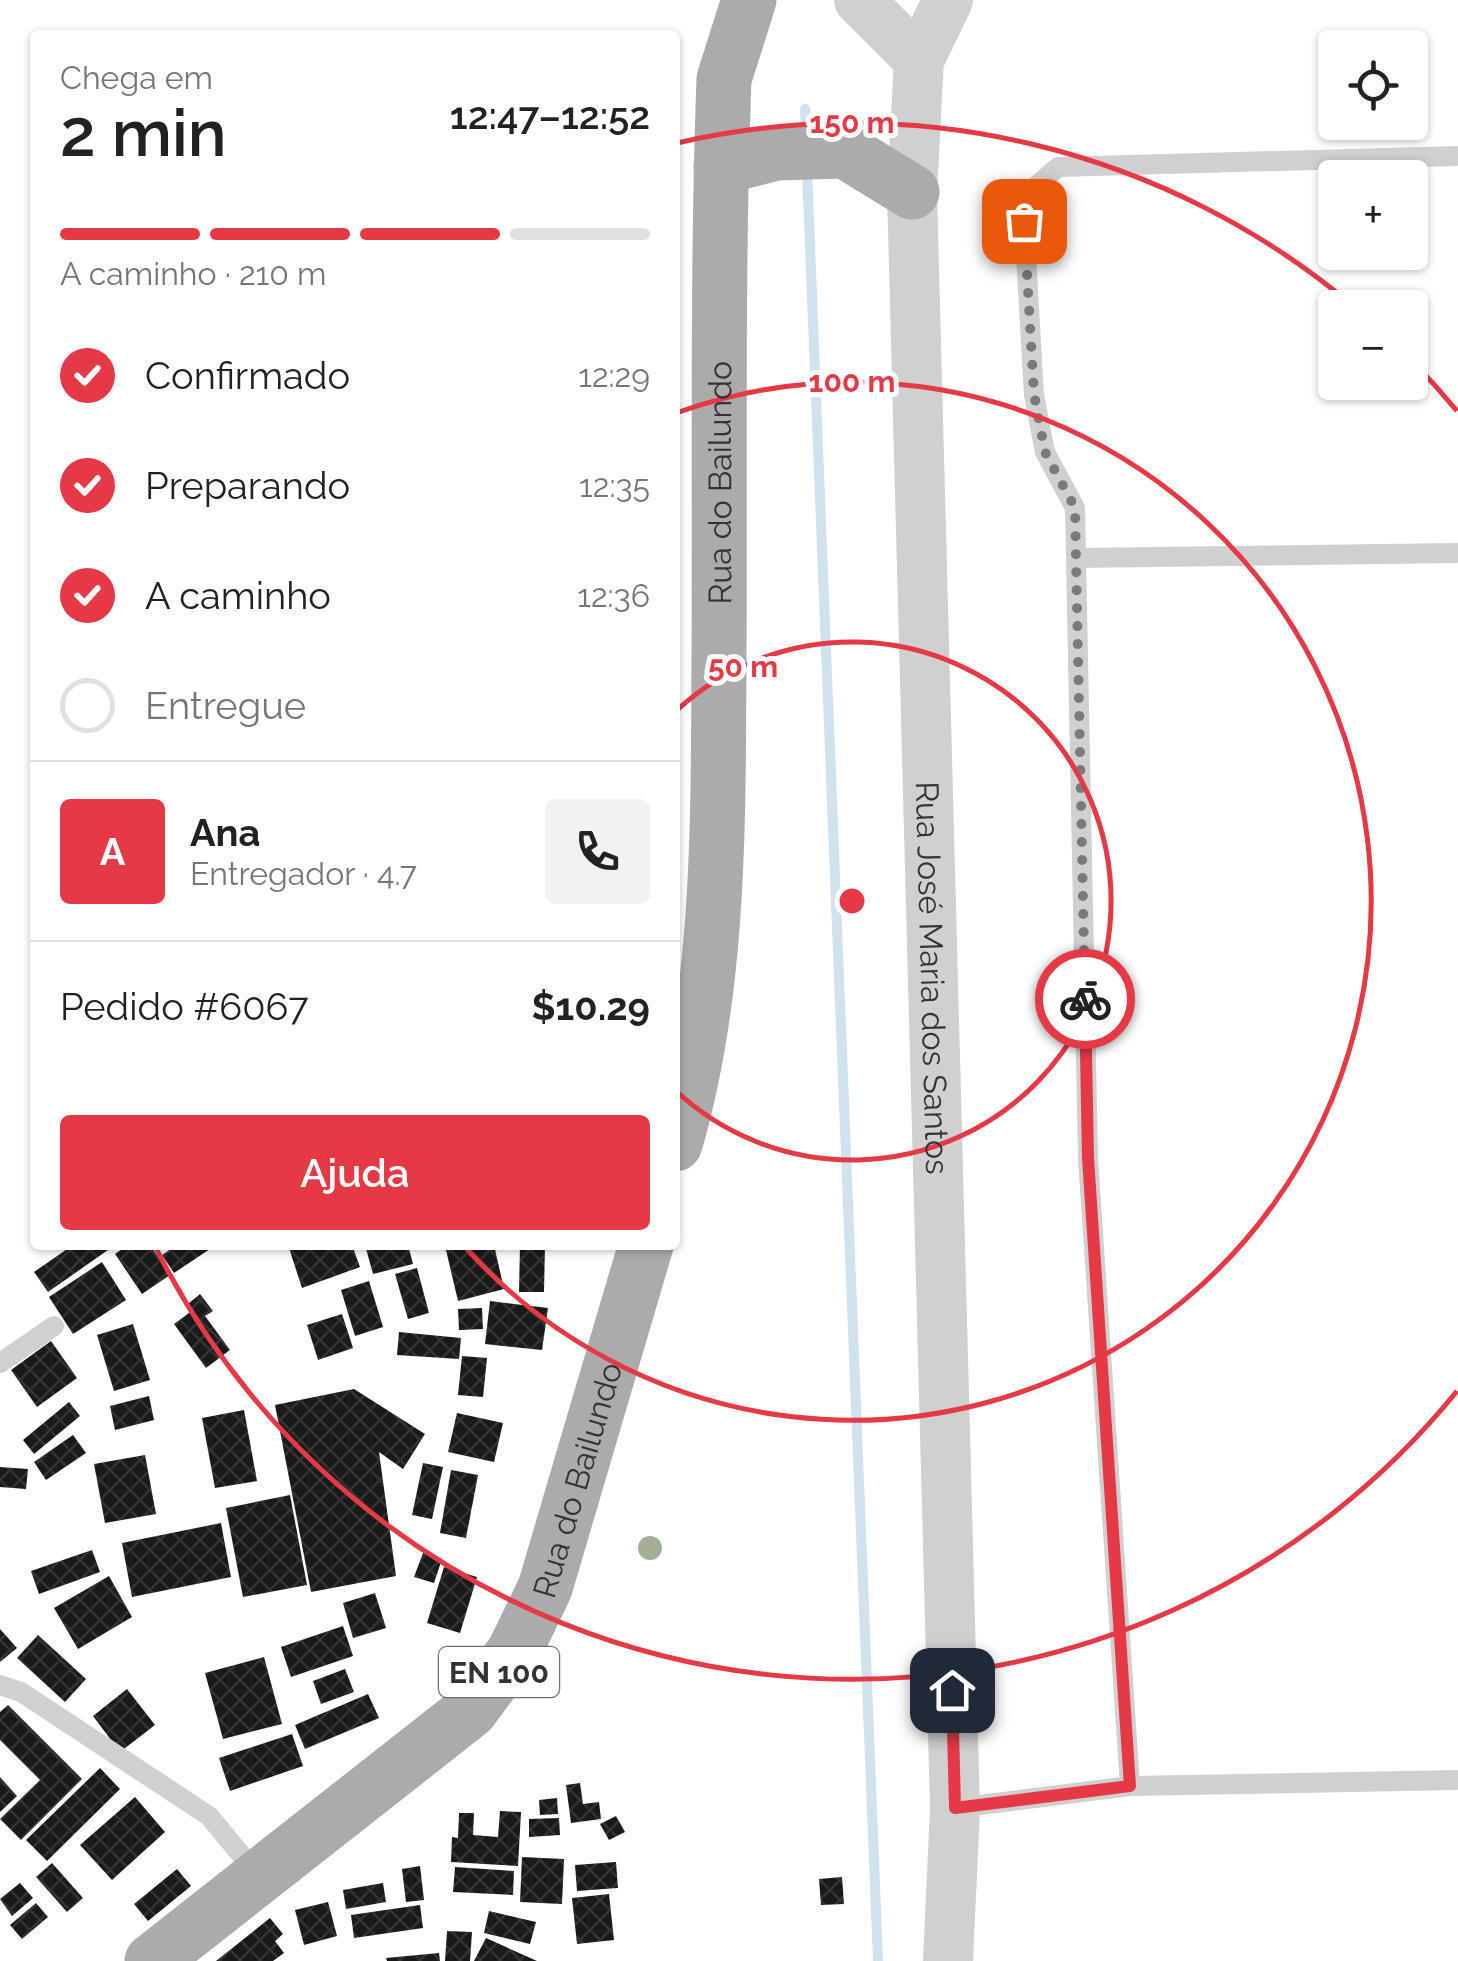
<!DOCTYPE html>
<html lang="pt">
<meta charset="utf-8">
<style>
body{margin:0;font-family:Raleway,sans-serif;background:#f2f2f2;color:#222;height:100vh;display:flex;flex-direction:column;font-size:38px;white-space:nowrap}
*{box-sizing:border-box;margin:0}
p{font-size:32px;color:#767676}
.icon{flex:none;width:55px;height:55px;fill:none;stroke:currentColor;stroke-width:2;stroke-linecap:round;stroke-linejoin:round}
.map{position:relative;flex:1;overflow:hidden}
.side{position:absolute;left:30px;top:30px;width:650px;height:1220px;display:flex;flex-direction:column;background:#fff;border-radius:10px;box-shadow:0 2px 8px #0004}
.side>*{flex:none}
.tools{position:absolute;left:1318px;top:30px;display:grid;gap:20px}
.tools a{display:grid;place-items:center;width:110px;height:110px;border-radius:10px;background:#fff;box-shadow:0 2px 8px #0004;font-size:50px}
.pin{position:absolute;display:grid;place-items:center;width:85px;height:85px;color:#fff;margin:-42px;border-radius:20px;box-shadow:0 5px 15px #0006}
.courier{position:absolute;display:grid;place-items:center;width:100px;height:100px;margin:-50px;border:8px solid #e63946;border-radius:50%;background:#fff;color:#222;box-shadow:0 2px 12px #0007}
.summary em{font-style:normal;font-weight:600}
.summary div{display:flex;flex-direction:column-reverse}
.summary{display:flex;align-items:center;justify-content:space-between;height:170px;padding:0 30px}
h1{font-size:65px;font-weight:600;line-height:75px}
.bar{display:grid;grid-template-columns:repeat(4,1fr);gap:15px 10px;align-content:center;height:120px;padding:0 30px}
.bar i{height:12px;border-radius:8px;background:#e0e0e0}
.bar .on{background:#e63946}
.bar p{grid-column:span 4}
.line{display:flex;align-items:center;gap:25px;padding:0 30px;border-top:2px solid #e0e0e0}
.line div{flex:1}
.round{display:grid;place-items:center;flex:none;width:105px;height:105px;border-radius:10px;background:#f2f2f2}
ol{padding:0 30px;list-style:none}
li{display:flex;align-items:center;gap:30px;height:110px}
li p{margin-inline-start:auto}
li .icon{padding:10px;border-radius:50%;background:#e63946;color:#fff;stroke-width:4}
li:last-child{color:#767676}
li i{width:55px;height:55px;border:5px solid #e0e0e0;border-radius:50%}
.cta{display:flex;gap:20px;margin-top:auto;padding:20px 30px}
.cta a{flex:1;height:115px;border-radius:10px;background:#e63946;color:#fff;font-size:40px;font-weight:600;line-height:115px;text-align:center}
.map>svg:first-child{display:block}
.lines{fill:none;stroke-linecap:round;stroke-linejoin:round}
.stream{stroke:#cfe2ee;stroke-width:10}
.building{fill:url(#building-cross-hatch)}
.service{stroke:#d0d0d0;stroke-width:20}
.tertiary{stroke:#d0d0d0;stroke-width:50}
.primary{stroke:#ababab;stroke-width:55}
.tree{fill:#a2b095}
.done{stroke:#7a7a7a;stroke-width:10;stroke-dasharray:0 18}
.route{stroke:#e63946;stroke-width:12}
.ring{fill:none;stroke:#e63946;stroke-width:5}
.labels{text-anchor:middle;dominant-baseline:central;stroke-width:10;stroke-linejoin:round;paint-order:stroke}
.shield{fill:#fff;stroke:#707070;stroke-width:2.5}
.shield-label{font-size:30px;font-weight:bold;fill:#333}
.street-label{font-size:32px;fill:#333;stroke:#fff}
.centre{fill:#e63946;stroke:#fff;stroke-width:5}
.ring-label{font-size:30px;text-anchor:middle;font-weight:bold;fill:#e63946;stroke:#fff;stroke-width:10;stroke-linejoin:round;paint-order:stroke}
</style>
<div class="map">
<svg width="1458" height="1961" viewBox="0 0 1458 1961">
<defs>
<pattern id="building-cross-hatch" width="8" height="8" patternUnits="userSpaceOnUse" patternTransform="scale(2.5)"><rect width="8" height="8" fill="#1a1a1a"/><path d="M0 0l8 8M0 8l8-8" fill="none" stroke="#333"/></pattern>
</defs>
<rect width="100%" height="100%" fill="#fff"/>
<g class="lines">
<g class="stream">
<polyline points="805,109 806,138"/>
<polyline points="807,170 878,1961"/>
</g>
</g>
<g class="building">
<polygon points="73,1245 104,1245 108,1250 48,1292 34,1272"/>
<polygon points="128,1245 150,1245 170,1275 142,1294 115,1254"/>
<polygon points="177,1245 216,1245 174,1273 162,1255"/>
<polygon points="298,1245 352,1245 360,1267 302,1288 289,1248"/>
<polygon points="365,1245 408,1245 413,1264 373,1274"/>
<polygon points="466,1245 494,1245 504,1289 458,1301 446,1250"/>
<polygon points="520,1245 545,1245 544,1292 519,1292"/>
<polygon points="102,1262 126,1300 73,1334 49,1297"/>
<polygon points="417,1268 429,1313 408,1319 395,1274"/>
<polygon points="369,1281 383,1327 355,1336 341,1290"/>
<polygon points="200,1294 213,1311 205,1316 230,1350 206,1368 174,1324 193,1310 188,1304"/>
<polygon points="490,1301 548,1308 542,1350 485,1344"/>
<polygon points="482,1308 483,1329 459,1330 458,1309"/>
<polygon points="342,1314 353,1348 318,1360 307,1325"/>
<polygon points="133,1324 150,1380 114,1391 97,1335"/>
<polygon points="399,1332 461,1338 459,1359 397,1355"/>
<polygon points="51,1341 77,1378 37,1407 11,1370"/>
<polygon points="462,1356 487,1358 483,1397 458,1395"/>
<polygon points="354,1389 425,1434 403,1469 379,1452 396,1576 311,1592 275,1405"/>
<polygon points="149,1396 154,1420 115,1430 110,1406"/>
<polygon points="69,1402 80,1416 34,1454 23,1440"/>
<polygon points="244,1410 257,1481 215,1488 202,1418"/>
<polygon points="457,1413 503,1423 494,1462 448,1452"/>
<polygon points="73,1435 86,1453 46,1480 34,1462"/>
<polygon points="145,1455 156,1514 105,1523 94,1464"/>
<polygon points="423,1463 443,1467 432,1519 412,1515"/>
<polygon points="0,1467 28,1469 26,1489 0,1487"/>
<polygon points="451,1470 478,1475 466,1538 440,1533"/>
<polygon points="290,1495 307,1585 243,1597 226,1508"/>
<polygon points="221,1523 231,1577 132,1597 122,1543"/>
<polygon points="92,1550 100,1572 39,1594 31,1571"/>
<polygon points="423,1553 442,1559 434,1583 414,1577"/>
<polygon points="444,1567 477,1577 460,1633 427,1623"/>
<polygon points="109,1576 132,1617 78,1649 54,1608"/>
<polygon points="375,1593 386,1628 353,1638 343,1603"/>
<polygon points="343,1626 353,1656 291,1677 281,1647"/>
<polygon points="0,1629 17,1648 0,1662"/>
<polygon points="38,1635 86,1679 65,1702 17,1658"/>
<polygon points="264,1657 282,1724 223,1739 205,1673"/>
<polygon points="345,1669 354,1692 321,1704 313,1681"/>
<polygon points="127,1689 155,1725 120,1752 93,1716"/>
<polygon points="368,1694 379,1718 305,1749 295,1725"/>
<polygon points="8,1705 82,1779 21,1840 0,1819 40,1780 0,1740 0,1712"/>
<polygon points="292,1734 303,1766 230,1791 219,1758"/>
<polygon points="100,1768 120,1789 47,1861 26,1840"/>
<polygon points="0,1777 17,1796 0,1812"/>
<polygon points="580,1783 583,1804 599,1802 601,1819 571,1823 566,1785"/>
<polygon points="135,1797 165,1832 112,1880 80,1845"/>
<polygon points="557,1798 558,1814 540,1815 539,1800"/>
<polygon points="500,1811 521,1812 518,1866 451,1862 452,1837 458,1838 459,1813 474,1813 473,1835 498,1837"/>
<polygon points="616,1816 625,1832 609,1840 600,1824"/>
<polygon points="559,1818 560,1835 529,1837 529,1819"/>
<polygon points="522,1857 564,1859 562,1904 520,1902"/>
<polygon points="616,1862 618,1888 577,1891 575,1865"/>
<polygon points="52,1863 83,1898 67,1912 36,1877"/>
<polygon points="420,1866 424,1900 406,1902 402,1869"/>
<polygon points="455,1867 514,1871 513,1895 453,1892"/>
<polygon points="177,1869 191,1886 148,1921 134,1904"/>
<polygon points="842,1877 844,1904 821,1905 819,1879"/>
<polygon points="20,1883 33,1898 12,1916 0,1899"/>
<polygon points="383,1883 386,1902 346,1909 343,1890"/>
<polygon points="609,1894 614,1940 577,1944 572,1898"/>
<polygon points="328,1902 337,1936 304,1945 295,1910"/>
<polygon points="36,1903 48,1917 22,1939 10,1925"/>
<polygon points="420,1905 423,1928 354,1938 351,1915"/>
<polygon points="489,1911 536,1922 530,1944 484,1933"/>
<polygon points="270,1918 283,1934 275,1941 284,1953 273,1961 216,1961"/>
<polygon points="447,1931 472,1932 470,1961 445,1961"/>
<polygon points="486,1938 537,1961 474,1961"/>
<polygon points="439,1953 440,1961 387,1961 386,1958"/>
</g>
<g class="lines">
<g class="service">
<polyline points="1076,558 1458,553"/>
<polyline points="0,1363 54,1326"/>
<polyline points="0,1685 21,1692 209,1816 258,1875"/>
<polyline points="1130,1786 1088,1158 1075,508 1045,452 1034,395 1024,221 1035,187 1058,167 1458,156"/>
<polyline points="956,1808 1130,1786 1458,1780"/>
</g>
<g class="tertiary">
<polyline points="859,0 919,60"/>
<path id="s1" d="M948,0L919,60L912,192L955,1809L948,1961"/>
</g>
<g class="primary">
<polyline points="721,167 776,153 845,151 912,192"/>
<path id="s2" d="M675,1144C721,987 718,817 719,655C720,463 717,271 724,79L749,0"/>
<path id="s3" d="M152,1961L470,1711L514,1652L545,1588L646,1245"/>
</g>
</g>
<circle class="tree" cx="650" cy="1548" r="12"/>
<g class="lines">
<polyline class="done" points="1024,221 1034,394 1045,452 1075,508 1085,999"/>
<polyline class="route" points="952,1690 955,1808 1130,1786 1088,1158 1085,999"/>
</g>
<g class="ring">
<path d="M675 712A259 259 0 1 1 675 1090"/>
<path d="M679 412A519 519 0 1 1 466 1248"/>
<path d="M1457 1391A778 778 0 0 1 156 1248M677 143A778 778 0 0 1 1352 305M1412 361A778 778 0 0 1 1457 411"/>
</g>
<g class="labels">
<rect class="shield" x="439" y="1647" width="120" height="50" rx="8"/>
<g class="shield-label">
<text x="499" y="1672">EN 100</text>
</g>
<g class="street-label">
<text stroke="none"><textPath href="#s2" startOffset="665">Rua do Bailundo</textPath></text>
<text stroke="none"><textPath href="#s1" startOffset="985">Rua José Maria dos Santos</textPath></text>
<text stroke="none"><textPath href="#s3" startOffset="662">Rua do Bailundo</textPath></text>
</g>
</g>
<circle cx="852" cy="901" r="15" class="centre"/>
<g class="ring-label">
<text x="852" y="133">150 m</text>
<text x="852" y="392">100 m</text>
<text x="743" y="677">50 m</text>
</g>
</svg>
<div class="tools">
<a><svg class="icon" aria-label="locate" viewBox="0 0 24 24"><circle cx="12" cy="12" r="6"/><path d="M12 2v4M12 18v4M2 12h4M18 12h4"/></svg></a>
<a>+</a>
<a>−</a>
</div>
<div class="pin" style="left:1024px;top:221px;background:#ea580c"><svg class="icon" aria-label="bag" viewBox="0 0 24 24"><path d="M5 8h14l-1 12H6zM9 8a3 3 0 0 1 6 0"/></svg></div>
<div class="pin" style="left:952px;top:1690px;background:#1f2937"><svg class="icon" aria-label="home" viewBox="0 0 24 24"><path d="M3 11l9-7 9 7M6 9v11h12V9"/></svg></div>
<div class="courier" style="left:1085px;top:999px"><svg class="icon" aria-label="bike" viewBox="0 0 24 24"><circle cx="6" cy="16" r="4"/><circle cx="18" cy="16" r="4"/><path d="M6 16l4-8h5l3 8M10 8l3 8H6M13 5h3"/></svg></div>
<section class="side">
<div class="summary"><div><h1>2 min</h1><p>Chega em</p></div><em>12:47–12:52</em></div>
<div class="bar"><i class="on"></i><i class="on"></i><i class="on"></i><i></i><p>A caminho · 210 m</p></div>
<ol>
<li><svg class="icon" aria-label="check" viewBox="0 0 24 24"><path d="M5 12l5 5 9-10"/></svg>Confirmado<p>12:29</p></li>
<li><svg class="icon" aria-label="check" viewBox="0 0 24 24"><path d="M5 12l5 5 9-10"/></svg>Preparando<p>12:35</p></li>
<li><svg class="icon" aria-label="check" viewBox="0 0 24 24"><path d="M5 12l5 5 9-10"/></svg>A caminho<p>12:36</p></li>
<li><i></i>Entregue</li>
</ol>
<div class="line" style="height:180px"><b class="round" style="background:#e63946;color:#fff">A</b><div><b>Ana</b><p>Entregador · 4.7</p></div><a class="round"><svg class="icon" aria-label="phone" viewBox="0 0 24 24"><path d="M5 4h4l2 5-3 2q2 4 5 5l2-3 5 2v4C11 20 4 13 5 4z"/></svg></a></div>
<div class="line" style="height:130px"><div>Pedido #6067</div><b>$10.29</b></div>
<div class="cta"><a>Ajuda</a></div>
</section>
</div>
